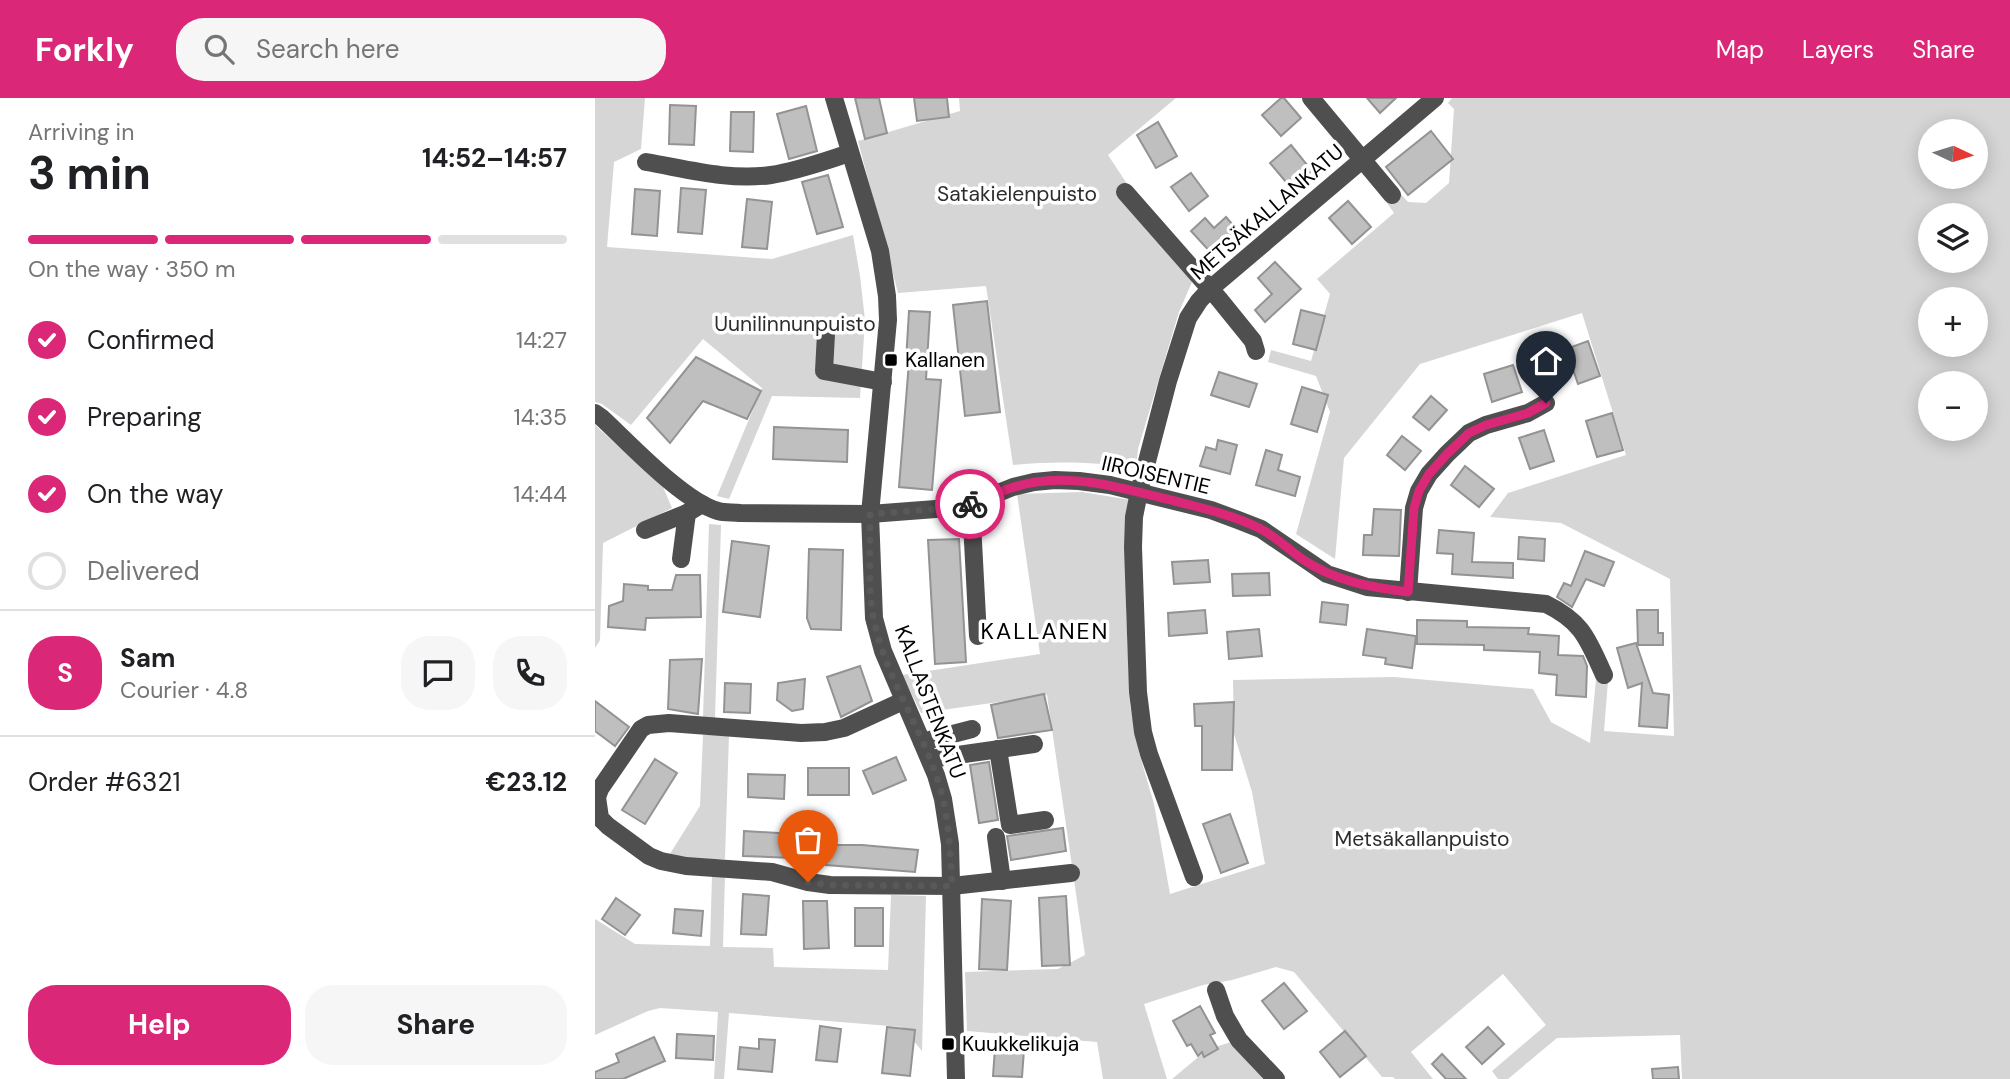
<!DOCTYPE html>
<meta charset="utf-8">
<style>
body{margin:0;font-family:"DM Sans",sans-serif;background:#f6f6f6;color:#202124;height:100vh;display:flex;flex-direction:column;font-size:26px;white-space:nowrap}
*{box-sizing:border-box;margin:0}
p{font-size:23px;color:#757577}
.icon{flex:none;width:38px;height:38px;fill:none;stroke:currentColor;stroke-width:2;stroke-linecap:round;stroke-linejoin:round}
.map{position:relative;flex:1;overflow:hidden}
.panel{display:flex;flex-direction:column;background:#fff;width:595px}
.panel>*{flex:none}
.needle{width:46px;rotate:94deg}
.tools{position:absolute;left:1323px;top:21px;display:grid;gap:14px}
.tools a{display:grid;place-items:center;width:70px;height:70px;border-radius:50%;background:#fff;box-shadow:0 4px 18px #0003;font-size:35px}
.pin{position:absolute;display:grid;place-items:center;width:60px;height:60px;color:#fff;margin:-72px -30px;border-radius:50% 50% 50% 0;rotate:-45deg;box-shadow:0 0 7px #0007}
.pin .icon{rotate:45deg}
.courier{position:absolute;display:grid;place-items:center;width:70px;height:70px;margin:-35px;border:5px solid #db2777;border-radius:50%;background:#fff;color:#222;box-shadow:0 2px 9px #0007}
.headline em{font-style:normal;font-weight:700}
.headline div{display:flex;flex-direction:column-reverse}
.headline{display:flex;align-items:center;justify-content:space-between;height:119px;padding:0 28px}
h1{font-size:46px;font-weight:700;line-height:52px}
.bar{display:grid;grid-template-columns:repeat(4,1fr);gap:10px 7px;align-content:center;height:84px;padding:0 28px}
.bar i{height:9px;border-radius:5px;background:#e0e0e0}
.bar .active{background:#db2777}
.bar p{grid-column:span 4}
.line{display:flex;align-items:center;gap:18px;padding:0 28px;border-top:2px solid #e0e0e0}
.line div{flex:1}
.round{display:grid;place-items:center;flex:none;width:74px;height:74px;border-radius:28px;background:#f6f6f6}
ol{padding:0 28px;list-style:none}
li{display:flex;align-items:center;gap:21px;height:77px}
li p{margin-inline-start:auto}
li .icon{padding:7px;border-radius:50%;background:#db2777;color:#fff;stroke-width:4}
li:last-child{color:#757577}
li i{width:38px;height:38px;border:4px solid #e0e0e0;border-radius:50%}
.primary-button{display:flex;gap:14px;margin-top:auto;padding:14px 28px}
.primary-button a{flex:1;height:80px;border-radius:28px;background:#db2777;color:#fff;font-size:28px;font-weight:700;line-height:80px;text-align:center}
.primary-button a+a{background:#f6f6f6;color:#202124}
header{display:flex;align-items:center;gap:42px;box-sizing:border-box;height:98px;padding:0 35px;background:#db2777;color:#fff}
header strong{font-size:33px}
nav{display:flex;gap:38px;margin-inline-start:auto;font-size:24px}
.search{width:490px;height:63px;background:#f6f6f6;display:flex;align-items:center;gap:18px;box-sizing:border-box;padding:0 24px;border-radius:28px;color:#757577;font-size:26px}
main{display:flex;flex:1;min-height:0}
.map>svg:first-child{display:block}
.green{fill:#d6d6d6;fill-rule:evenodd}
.building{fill:#bfbfbf;stroke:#939393;stroke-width:2}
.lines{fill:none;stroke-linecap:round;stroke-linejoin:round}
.minor{stroke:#4f4f4f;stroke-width:18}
.done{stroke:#595959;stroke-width:7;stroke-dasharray:0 12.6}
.route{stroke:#db2777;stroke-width:9}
.poi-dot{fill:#000;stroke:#fff;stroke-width:2.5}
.labels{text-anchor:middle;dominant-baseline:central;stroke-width:7;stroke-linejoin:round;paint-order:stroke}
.park-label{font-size:21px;fill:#2d2d2d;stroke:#fff}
.street-label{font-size:21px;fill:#000;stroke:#fff}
.poi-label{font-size:21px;fill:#000;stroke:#fff;text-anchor:start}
.neighbourhood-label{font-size:23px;letter-spacing:2px;fill:#000;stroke:#fff}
</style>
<header>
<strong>Forkly</strong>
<div class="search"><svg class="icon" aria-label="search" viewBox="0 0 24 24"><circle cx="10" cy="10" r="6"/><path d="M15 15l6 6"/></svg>Search here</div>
<nav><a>Map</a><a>Layers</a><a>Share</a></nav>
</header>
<main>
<section class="panel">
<div class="headline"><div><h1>3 min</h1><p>Arriving in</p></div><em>14:52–14:57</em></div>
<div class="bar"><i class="active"></i><i class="active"></i><i class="active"></i><i></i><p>On the way · 350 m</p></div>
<ol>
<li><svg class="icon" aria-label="check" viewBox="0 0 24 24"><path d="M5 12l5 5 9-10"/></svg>Confirmed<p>14:27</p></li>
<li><svg class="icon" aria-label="check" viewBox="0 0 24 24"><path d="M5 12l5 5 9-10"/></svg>Preparing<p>14:35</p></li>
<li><svg class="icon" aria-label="check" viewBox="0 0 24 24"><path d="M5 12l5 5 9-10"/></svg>On the way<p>14:44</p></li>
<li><i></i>Delivered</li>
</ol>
<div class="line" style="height:126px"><b class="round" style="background:#db2777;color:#fff">S</b><div><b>Sam</b><p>Courier · 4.8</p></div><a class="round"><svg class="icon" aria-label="chat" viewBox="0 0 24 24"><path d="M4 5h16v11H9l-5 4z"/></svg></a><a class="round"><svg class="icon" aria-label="phone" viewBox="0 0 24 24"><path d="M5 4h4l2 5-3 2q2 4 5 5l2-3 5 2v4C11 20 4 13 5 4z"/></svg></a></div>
<div class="line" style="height:91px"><div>Order #6321</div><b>€23.12</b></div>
<div class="primary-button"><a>Help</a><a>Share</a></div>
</section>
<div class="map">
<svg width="1415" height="981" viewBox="0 0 1415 981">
<rect width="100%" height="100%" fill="#fff"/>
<g class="green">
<polygon points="0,0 50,0 46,51 19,64 12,149 177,161 258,137 265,178 270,222 265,300 177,298 134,401 122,398 167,290 108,241 36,327 7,306 0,304"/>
<path d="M364,0H581L513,57L597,184L584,214L543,351L541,370C497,364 462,363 418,367L391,188L303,195L263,43L365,13Z"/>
<path d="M857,0H1415V981H1087L1085,937L962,940L913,981H903L897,973L951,927L908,876L816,954L838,981H800L798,979H787L699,874L681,869L637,882L608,887L549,906L572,981H508L502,944L372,933L370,874L463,871L490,857L452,597L326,615L307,577L445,556L422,396L487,394L536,402L531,508L535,607L545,658L559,706L575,796L670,766L657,694L639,636L638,582L799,579L938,591L956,624L995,645L1001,581L1013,583L1009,633L1079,638L1075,481L966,425L895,419L913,395L1031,357L987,215L825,266L749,360L740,461L701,436L735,314L721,278L673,264L676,252L716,263L735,196L722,181L799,115L792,105L805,95L813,104L831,105L854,85L859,11L853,5ZM1335,33H1381V79H1335ZM1335,117H1381V163H1335ZM1335,201H1381V247H1335ZM1335,285H1381V331H1335Z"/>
<polygon points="0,327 68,389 77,410 8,445 5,542 0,550"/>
<polygon points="114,426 126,427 120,620 108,620"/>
<polygon points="108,637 134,637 130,761 88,763 73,759 105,708"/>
<polygon points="117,777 130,777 128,849 178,850 179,869 293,872 296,797 331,798 327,953 307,929 134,915 129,981 119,981 123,914 65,910 53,913 0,937 0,821 40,846 115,848"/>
<polygon points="640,943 671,981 577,981 613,951"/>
</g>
<g class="building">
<polygon points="260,0 284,0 292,35 270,41"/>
<polygon points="319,0 352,0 354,19 322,23"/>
<polygon points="686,0 689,0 706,20 686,38 667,17"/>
<polygon points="772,0 801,0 785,15"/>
<polygon points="75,7 101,8 99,47 74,46"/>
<polygon points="211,8 222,53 194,61 182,16"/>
<polygon points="136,14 159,14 158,54 135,53"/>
<polygon points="563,24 582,58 561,70 542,37"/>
<polygon points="836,33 858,61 813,97 791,69"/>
<polygon points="696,47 717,73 696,90 675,65"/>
<polygon points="596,75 613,98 594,113 576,89"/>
<polygon points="233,77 248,129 222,136 207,84"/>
<polygon points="86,90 111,92 107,136 83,134"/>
<polygon points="40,91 65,93 62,138 37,136"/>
<polygon points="152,101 177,104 172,151 147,149"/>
<polygon points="753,103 776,129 757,146 734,120"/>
<polygon points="631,119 644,134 618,157 596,133 610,120 619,130"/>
<polygon points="680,164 706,191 670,224 660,212 677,196 663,180"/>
<polygon points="392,203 405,314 370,318 358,207"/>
<polygon points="706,212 730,218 721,252 698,246"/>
<polygon points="314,213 335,214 331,281 346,282 337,392 304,389 314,264 311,263"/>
<polygon points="993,243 1005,278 983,286 971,251"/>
<polygon points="101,259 166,293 152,321 108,303 75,345 52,320"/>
<polygon points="918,267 927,294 897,304 889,276"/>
<polygon points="624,274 662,286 654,309 616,297"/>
<polygon points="707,289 733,297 722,334 696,326"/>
<polygon points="836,298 852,312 834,332 818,319"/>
<polygon points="1017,315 1028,352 1002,359 991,323"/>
<polygon points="179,329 253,332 252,364 178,361"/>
<polygon points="949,332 959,363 935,371 924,340"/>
<polygon points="807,338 826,353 810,372 792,357"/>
<polygon points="623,342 642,347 635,376 605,368 611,349 621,352"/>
<polygon points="671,352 687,357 683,372 705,379 700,398 661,387"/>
<polygon points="870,368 899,391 884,409 856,387"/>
<polygon points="779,411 806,412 804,458 768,457 769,437 777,437"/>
<polygon points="844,432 879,435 877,464 918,465 918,480 857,476 858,456 842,455"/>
<polygon points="924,439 950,441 949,463 923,461"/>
<polygon points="364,441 371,564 340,566 333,442"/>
<polygon points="137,443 174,448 165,519 128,514"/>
<polygon points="214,451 248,452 246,532 216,531 212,520"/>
<polygon points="990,453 1019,464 1009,488 991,481 977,509 962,499 969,485 976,488"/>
<polygon points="613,462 615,484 579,486 577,464"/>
<polygon points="674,475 675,497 638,498 637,476"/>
<polygon points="81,477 105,477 106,519 51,520 50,532 13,529 14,508 28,503 29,486 53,488 53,492 77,492"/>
<polygon points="727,504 753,507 751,527 725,524"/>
<polygon points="610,512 612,535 574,538 573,515"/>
<polygon points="1042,512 1063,512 1063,535 1068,535 1068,547 1043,547"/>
<polygon points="822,522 872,523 872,529 934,530 933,536 964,538 963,557 988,558 992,568 991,599 961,597 962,577 944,575 945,554 889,552 889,547 822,546"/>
<polygon points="664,531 667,558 634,561 632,534"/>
<polygon points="772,531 821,538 817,570 790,566 791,560 768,557"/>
<polygon points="1041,545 1058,595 1074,597 1072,630 1044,628 1047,585 1033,590 1022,550"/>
<polygon points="107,561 103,616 73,611 75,562"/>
<polygon points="265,568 277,603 246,619 232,579"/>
<polygon points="210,581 208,611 197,613 182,602 183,585"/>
<polygon points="130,585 156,586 155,615 129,614"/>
<polygon points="449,596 457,632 403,640 396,607"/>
<polygon points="0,603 34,629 20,648 0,633"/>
<polygon points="639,604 637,672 607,672 607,628 600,628 599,606"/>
<polygon points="301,659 311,682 278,696 268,673"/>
<polygon points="60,661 82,675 50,726 27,712"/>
<polygon points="394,664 403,722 384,725 375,667"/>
<rect x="213" y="670" width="41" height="27"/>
<polygon points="153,676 190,677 189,701 153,699"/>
<polygon points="635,716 653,765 626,775 608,726"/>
<polygon points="468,730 471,753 416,762 412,738"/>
<polygon points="149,733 199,736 198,760 148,758"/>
<polygon points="232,747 267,747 323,752 320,774 231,767"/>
<polygon points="148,796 174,798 171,837 146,836"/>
<polygon points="471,798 475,867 447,868 444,800"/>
<polygon points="21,800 45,817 30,837 7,821"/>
<polygon points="387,801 416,803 412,872 384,871"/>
<polygon points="208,803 232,803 234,850 209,851"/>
<rect x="260" y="810" width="28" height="38"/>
<polygon points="80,811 108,813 106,838 78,835"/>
<polygon points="689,885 712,913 689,931 667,903"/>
<polygon points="605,908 620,935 615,937 623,951 609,959 607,954 603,958 596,946 592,948 578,923"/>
<polygon points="225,928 246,931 242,964 221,962"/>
<polygon points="292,929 320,932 315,978 287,975"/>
<polygon points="893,929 909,946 887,966 871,949"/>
<polygon points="750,933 771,958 745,979 725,954"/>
<polygon points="82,936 119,938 118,962 81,960"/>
<polygon points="59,939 70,963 28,981 0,981 0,974 24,964 21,956"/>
<polygon points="164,941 180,942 177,974 143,971 145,949 164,951"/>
<polygon points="400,950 429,952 427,979 398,978"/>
<polygon points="847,956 871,981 851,981 837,966"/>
<polygon points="1083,969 1084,981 1058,981 1057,971"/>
</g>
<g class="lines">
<g class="minor">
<polyline points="239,0 285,153 292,198 293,222 275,416 279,520 288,553 341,677 348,701 355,746 361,981"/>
<polyline points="716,0 797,97"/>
<path d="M51,64C92,71 134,83 176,77C203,73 230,63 255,55"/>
<polyline points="530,94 624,201 658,243 661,253"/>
<polyline points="231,236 229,273 288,284"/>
<path d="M0,315L7,320C35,346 88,403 123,413C130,415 138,414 145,415L275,416L354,410L373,407L418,389L439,384L460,382L484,383L515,387L559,398L616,412L643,422L666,431L732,476L772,489L951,506C988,524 993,542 1009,577"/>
<polyline points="376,406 383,538"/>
<polyline points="50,432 92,415 107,406"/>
<polyline points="86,461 92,415"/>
<polyline points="813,494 819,410 824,393 834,376 852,356 874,335 891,327 933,315 951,305"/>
<polyline points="308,603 249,630 230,634 206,635 74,625 53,627 46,631 5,691 2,699 5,720 13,728 54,758 66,763 91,768 177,774 213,784 235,787 357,788 476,775"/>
<polyline points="327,644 377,631"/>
<polyline points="403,651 415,727 450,722"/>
<polyline points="335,661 439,646"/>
<polyline points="401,739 407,783"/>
<polyline points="599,779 554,656 548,634 543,594 538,449 539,419 544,394 573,283 593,220 604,203 615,191 840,0"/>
<polyline points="621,892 630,918 644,942 681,981"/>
</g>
</g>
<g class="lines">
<path class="done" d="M213,784L235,787L357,788C355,750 354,713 341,677C323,625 291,578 279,523C272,489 276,451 275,416L354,410L375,406"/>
<path class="route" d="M375,406C397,398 418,387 441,384C485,377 530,391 572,401C603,409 635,416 664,430C680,438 693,451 707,461C740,483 774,489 813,494L819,410L824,393L834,376L852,356L874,335L891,327L933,315L951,305"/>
</g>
<g class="poi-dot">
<rect x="289" y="255" width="14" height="14" rx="3.5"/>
<rect x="346" y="939" width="14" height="14" rx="3.5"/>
</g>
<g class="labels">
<g class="park-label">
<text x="422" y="96">Satakielenpuisto</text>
<text x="200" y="226">Uunilinnunpuisto</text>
<text x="827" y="741">Metsäkallanpuisto</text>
</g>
<g class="street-label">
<text transform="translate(672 114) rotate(-41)">METSÄKALLANKATU</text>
<text transform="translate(561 377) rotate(13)">IIROISENTIE</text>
<text transform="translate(335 604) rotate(69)">KALLASTENKATU</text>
</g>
<g class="poi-label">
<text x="310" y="262">Kallanen</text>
<text x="367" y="946">Kuukkelikuja</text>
</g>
<g class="neighbourhood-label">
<text x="450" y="533">KALLANEN</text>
</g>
</g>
</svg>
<div class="tools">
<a><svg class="needle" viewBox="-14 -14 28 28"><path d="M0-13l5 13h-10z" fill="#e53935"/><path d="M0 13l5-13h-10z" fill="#757577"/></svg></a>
<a><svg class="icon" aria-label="layers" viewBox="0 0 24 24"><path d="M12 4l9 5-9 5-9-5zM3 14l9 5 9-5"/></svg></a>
<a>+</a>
<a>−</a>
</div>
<div class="pin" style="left:213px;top:784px;background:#ea580c"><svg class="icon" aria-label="bag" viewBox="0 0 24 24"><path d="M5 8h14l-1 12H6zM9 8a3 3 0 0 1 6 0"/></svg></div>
<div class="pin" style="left:951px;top:305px;background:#1f2937"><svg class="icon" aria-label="home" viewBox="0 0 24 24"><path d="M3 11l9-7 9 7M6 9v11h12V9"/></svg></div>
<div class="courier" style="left:375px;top:406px"><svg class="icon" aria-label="bike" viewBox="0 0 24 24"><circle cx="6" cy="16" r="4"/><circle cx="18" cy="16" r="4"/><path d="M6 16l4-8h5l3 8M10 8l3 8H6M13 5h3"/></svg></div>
</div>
</main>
